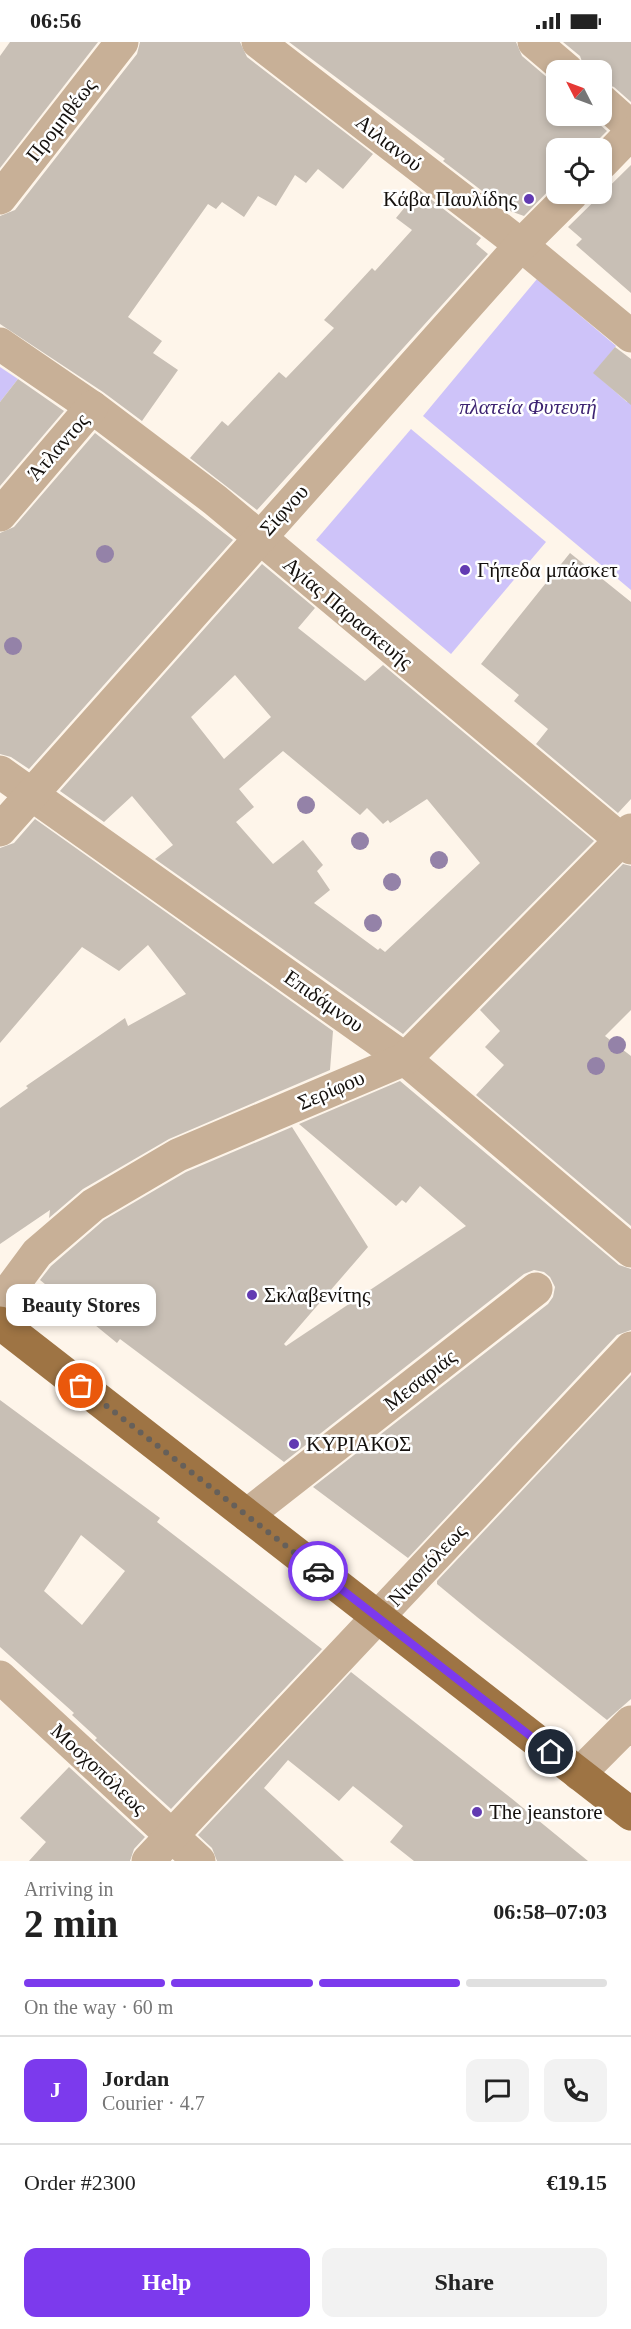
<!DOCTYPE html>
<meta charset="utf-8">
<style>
body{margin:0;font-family:Georgia,serif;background:#f2f2f2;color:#222;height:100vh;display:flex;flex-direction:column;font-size:22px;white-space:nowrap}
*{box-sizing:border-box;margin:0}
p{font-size:20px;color:#767676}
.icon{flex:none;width:33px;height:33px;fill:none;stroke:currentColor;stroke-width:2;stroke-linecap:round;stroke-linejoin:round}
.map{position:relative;height:1819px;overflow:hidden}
.drawer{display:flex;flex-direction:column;background:#fff;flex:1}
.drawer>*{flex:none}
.needle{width:39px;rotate:312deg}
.fabs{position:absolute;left:546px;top:18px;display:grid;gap:12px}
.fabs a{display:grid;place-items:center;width:66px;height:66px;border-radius:12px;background:#fff;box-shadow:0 3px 9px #0003;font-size:30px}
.pin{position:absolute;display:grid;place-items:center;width:51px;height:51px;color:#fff;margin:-26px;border:3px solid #fff;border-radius:50%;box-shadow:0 2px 6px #0007}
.courier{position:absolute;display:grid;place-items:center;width:60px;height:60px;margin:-30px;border:4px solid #7c3aed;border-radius:50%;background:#fff;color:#222;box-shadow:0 2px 8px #0007}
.bubble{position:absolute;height:42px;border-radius:12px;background:#fff;box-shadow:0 3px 9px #0003;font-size:20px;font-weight:600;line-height:42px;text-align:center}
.overview em{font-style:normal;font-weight:600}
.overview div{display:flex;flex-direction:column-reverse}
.overview{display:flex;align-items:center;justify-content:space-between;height:102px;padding:0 24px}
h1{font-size:39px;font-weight:600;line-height:45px}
.bar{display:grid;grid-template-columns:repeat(4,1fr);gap:9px 6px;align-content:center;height:72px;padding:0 24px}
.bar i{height:8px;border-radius:4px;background:#e0e0e0}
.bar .active{background:#7c3aed}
.bar p{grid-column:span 4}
.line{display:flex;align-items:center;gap:15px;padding:0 24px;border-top:2px solid #e0e0e0}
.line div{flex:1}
.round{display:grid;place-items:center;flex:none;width:63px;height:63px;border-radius:12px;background:#f2f2f2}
.cta{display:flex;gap:12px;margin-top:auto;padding:12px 24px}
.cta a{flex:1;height:69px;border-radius:12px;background:#7c3aed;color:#fff;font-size:24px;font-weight:600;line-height:69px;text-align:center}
.cta a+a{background:#f2f2f2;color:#222}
.status{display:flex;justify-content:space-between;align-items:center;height:42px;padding:0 30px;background:#fff;direction:ltr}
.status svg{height:16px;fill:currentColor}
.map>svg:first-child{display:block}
.green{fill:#cec3f9}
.building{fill:#c8bfb5;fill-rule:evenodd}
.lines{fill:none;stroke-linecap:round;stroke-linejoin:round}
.street{stroke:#c8b097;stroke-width:33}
.primary{stroke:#9e7444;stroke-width:33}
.tree{fill:#9482a8}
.done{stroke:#66605a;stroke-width:6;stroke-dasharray:0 10.8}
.route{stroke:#7c3aed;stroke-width:8}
.poi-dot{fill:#623ab2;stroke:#fff;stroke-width:2}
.labels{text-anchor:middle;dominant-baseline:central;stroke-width:5;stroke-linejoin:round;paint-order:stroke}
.street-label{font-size:21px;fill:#14100d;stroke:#fff}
.poi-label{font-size:21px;fill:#14100d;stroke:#fff;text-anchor:start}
.park-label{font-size:21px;font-style:italic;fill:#3e2472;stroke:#fff}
</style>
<div class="status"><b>06:56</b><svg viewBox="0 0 49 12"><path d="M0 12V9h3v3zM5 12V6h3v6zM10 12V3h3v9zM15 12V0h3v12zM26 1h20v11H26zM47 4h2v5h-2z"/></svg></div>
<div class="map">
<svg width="631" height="1819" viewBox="0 0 631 1819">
<rect width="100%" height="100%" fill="#fef5ea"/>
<g class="green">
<polygon points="537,237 616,304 594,331 627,360 631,356 631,548 423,374"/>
<polygon points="0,325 18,337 0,360"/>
<polygon points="411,387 546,500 451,612 316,498"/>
</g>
<g class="building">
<polygon points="10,0 98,0 0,126 0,14"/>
<polygon points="140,0 240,0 247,15 373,112 343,147 318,127 306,141 295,133 276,164 258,154 244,175 222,160 216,167 208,162 128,275 162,299 153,311 178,328 142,379 103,350 0,282 0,174 15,168 137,12"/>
<polygon points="289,0 516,0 522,14 556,43 556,74 590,74 607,89 590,106 556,106 556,141 524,174 507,168 443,119 445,117"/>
<polygon points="563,0 631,0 631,60 614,45 602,41 602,28 585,28 580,14"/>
<polygon points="631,123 631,251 576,203 582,197 568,185"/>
<polygon points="419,148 481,196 476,202 488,212 257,468 190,416 222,379 228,384 279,330 286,336 334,286 324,278 372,226 375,229 412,188 396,176"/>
<polygon points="615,305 631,317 631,363 593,331"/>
<polygon points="18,337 64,369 0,444 0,360"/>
<polygon points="95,391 233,498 29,727 11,715 0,712 0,491 14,485"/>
<polygon points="570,511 631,560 631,757 618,771 536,702 548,687 514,659 519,653 481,622"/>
<path d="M262,522L315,566L298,586L365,639L383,623L594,799L403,992L155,817L173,803L132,754L104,780L60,749ZM235,633L271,675L224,717L191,675ZM283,709L360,773L367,766L383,782L388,778L390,781L427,757L480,821L385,910L380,906L378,908L314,861L330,848L317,829L323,823L303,798L273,822L236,780L254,765L239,747Z"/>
<polygon points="35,777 333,989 330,1028 169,1097 83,1147 49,1176 50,1168 0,1202 0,1066 28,1046 26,1044 125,976 128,984 186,952 148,903 119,929 82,905 0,1001 0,806 14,801"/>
<polygon points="623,822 631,824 631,968 605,994 631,1014 631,1184 476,1053 504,1023 485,1005 500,989 480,968"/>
<polygon points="400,1039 619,1223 631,1227 631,1288 617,1293 408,1516 313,1445 548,1262 553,1255 555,1245 550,1235 544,1230 534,1228 524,1232 284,1420 120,1297 117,1301 40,1238 51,1224 104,1178 186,1130 292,1085 368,1205 284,1302 286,1304 466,1184 420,1144 406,1161 402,1158 396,1164 299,1082"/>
<polygon points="631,1333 631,1657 607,1678 477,1575 437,1542 437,1539"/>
<path d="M0,1358L160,1476L157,1480L322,1607L171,1767L95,1698L97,1696L72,1673L74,1671L0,1605ZM81,1493L125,1529L82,1583L44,1549Z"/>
<polygon points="351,1630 511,1756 588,1819 414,1819 390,1800 403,1784 353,1744 339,1759 288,1718 264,1746 344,1819 217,1819 212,1806 198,1793"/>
<polygon points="69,1725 145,1795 134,1807 130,1819 29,1819 46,1800 20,1776"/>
</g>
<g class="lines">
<g class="street">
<polyline points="258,0 521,203 631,294"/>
<polyline points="534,0 567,28"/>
<polyline points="602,59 631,85"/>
<polyline points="602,121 631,91"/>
<polyline points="0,156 122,0"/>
<polyline points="0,302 92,365 215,458 631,806"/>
<polyline points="0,473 92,365"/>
<polyline points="0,730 405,1017 631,1209"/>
<polyline points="0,788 521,203 572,152"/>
<polyline points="0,1261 37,1211 93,1163 178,1113 405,1017 631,788"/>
<polyline points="247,1473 536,1247"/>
<polyline points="0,1635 199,1819"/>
<polyline points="579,1732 631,1680"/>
<polyline points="148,1819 631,1306"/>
</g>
<polyline class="primary" points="0,1281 631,1772"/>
</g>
<g class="tree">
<circle cx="105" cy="512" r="9"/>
<circle cx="13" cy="604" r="9"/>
<circle cx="306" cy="763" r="9"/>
<circle cx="360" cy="799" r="9"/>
<circle cx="439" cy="818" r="9"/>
<circle cx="392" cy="840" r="9"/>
<circle cx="373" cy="881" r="9"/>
<circle cx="617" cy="1003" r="9"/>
<circle cx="596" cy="1024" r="9"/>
</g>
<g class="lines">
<polyline class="done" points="81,1344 318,1529"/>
<polyline class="route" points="318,1529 551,1710"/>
</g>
<g class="poi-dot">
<circle cx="529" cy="157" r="6"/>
<circle cx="465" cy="528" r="6"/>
<circle cx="252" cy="1253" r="6"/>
<circle cx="294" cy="1402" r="6"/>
<circle cx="477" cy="1770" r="6"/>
</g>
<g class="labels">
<g class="street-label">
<text transform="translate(61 78) rotate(-52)">Προμηθέως</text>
<text transform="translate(389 101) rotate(38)">Αιλιανού</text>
<text transform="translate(58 405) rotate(-49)">Άτλαντος</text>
<text transform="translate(284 468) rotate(-48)">Σίφνου</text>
<text transform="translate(348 571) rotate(40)">Αγίας Παρασκευής</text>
<text transform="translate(324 959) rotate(35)">Επιδάμνου</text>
<text transform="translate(331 1048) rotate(-23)">Σερίφου</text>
<text transform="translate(420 1338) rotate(-38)">Μεσαριάς</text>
<text transform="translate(427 1523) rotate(-47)">Νικοπόλεως</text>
<text transform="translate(99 1727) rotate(43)">Μοσχοπόλεως</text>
</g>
<g class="poi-label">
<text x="517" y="157" text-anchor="end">Κάβα Παυλίδης</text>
<text x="477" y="528">Γήπεδα μπάσκετ</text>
<text x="264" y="1253">Σκλαβενίτης</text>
<text x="306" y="1402">ΚΥΡΙΑΚΟΣ</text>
<text x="489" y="1770">The jeanstore</text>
</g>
<g class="park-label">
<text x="528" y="365">πλατεία Φυτευτή</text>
</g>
</g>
</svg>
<div class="fabs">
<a><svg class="needle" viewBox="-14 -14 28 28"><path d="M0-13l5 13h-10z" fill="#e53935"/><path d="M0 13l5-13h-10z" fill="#767676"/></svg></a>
<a><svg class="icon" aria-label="locate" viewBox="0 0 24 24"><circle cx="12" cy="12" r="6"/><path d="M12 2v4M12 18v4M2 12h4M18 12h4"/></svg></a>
</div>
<div class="pin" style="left:81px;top:1344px;background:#ea580c"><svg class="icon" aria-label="bag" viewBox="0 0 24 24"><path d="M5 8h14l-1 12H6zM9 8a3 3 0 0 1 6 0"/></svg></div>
<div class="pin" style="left:551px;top:1710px;background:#1f2937"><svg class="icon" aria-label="home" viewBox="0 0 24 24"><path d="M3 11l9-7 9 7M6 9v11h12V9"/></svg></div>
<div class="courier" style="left:318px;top:1529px"><svg class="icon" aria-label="car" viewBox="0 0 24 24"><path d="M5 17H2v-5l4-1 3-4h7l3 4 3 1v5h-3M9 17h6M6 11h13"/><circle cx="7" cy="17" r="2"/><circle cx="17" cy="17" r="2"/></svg></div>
<div class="bubble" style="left:6px;top:1242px;width:150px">Beauty Stores</div>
</div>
<section class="drawer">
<div class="overview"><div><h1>2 min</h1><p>Arriving in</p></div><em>06:58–07:03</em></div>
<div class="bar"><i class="active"></i><i class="active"></i><i class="active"></i><i></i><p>On the way · 60 m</p></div>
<div class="line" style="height:108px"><b class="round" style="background:#7c3aed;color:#fff">J</b><div><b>Jordan</b><p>Courier · 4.7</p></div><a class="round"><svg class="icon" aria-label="chat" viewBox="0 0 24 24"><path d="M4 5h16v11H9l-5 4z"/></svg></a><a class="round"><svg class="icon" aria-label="phone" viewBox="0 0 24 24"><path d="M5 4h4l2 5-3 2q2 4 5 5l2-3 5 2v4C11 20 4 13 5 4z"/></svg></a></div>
<div class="line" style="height:78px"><div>Order #2300</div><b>€19.15</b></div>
<div class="cta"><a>Help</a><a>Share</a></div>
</section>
